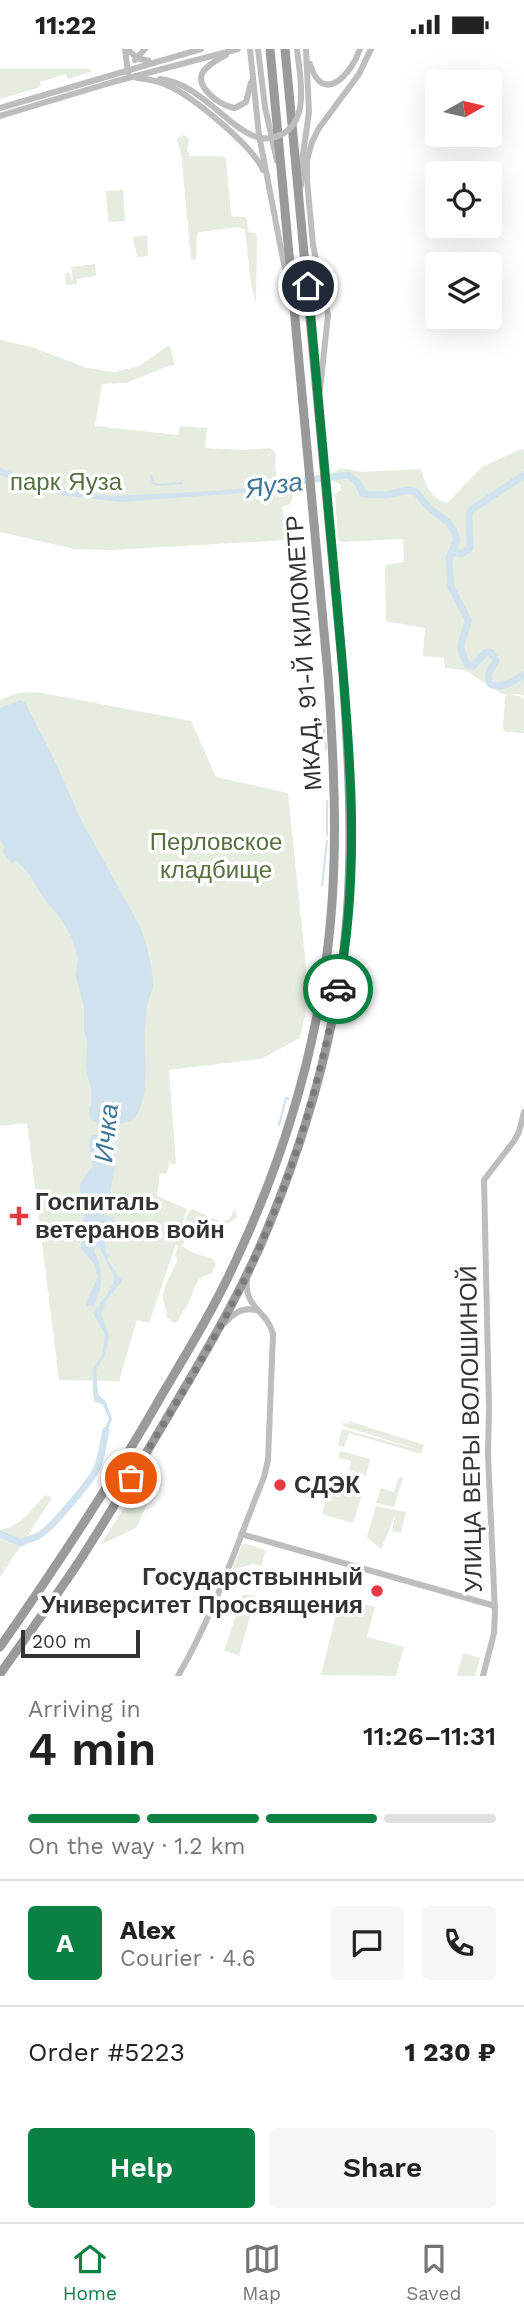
<!DOCTYPE html>
<meta charset="utf-8">
<style>
body{margin:0;font-family:"Work Sans",sans-serif;background:#f6f6f6;color:#222;height:100vh;display:flex;flex-direction:column;font-size:26px;white-space:nowrap}
*{box-sizing:border-box;margin:0}
p{font-size:23px;color:#767676}
.icon{flex:none;width:38px;height:38px;fill:none;stroke:currentColor;stroke-width:2;stroke-linecap:round;stroke-linejoin:round}
.map{position:relative;height:1627px;overflow:hidden}
.sheet{display:flex;flex-direction:column;background:#fff;flex:1}
.sheet>*{flex:none}
.needle{width:46px;rotate:82deg}
.fabs{position:absolute;left:425px;top:21px;display:grid;gap:14px}
.fabs a{display:grid;place-items:center;width:77px;height:77px;border-radius:7px;background:#fff;box-shadow:0 7px 28px #0002;font-size:35px}
.scale{position:absolute;left:21px;bottom:18px;width:119px;box-sizing:border-box;padding-left:7px;border:4px solid #333;border-top:0;font-size:19px;line-height:24px;white-space:nowrap;color:#333;-webkit-text-stroke:5px #fff;paint-order:stroke}
.pin{position:absolute;display:grid;place-items:center;width:60px;height:60px;color:#fff;margin:-30px;border:4px solid #fff;border-radius:50%;box-shadow:0 2px 7px #0007}
.courier{position:absolute;display:grid;place-items:center;width:70px;height:70px;margin:-35px;border:5px solid #0b8043;border-radius:50%;background:#fff;color:#222;box-shadow:0 2px 9px #0007}
.head em{font-style:normal;font-weight:600}
.head div{display:flex;flex-direction:column-reverse}
.head{display:flex;align-items:center;justify-content:space-between;height:119px;padding:0 28px}
h1{font-size:46px;font-weight:600;line-height:52px}
.bar{display:grid;grid-template-columns:repeat(4,1fr);gap:10px 7px;align-content:center;height:84px;padding:0 28px}
.bar i{height:9px;border-radius:5px;background:#e0e0e0}
.bar .current{background:#0b8043}
.bar p{grid-column:span 4}
.line{display:flex;align-items:center;gap:18px;padding:0 28px;border-top:2px solid #e0e0e0}
.line div{flex:1}
.round{display:grid;place-items:center;flex:none;width:74px;height:74px;border-radius:7px;background:#f6f6f6}
.action{display:flex;gap:14px;margin-top:auto;padding:14px 28px}
.action a{flex:1;height:80px;border-radius:7px;background:#0b8043;color:#fff;font-size:28px;font-weight:600;line-height:80px;text-align:center}
.action a+a{background:#f6f6f6;color:#222}
.status{display:flex;justify-content:space-between;align-items:center;height:49px;padding:0 35px;background:#fff;direction:ltr}
.status svg{height:19px;fill:currentColor}
.dock{display:flex;justify-content:space-around;align-items:center;height:98px;border-top:2px solid #e0e0e0;background:#fff;font-size:19px;color:#767676}
.dock a{display:grid;justify-items:center;gap:4px}
.dock .current{color:#0b8043}
.map>svg:first-child{display:block}
.green{fill:#e6ecdf}
.water{fill:#cfe2ee}
.lines{fill:none;stroke-linecap:round;stroke-linejoin:round}
.stream{stroke:#cfe2ee;stroke-width:2}
.river{stroke:#cfe2ee;stroke-width:7}
.secondary{stroke:#bdbdbd;stroke-width:6}
.highway{stroke:#9a9a9a;stroke-width:9}
.secondary-bridge{stroke:#bdbdbd;stroke-width:6}
.done{stroke:#7a7a7a;stroke-width:7;stroke-dasharray:0 12.6}
.route{stroke:#0b8043;stroke-width:9}
.poi-dot{fill:#e63946;stroke:#fff;stroke-width:2.5}
.labels{text-anchor:middle;dominant-baseline:central;stroke-width:7;stroke-linejoin:round;paint-order:stroke}
.park-label{font-size:24px;fill:#56703f;stroke:#fff}
.street-label{font-size:24px;fill:#333;stroke:#fff}
.poi-label{font-size:24px;font-weight:bold;fill:#333;stroke:#fff;text-anchor:start}
.water-label{font-size:26px;font-style:italic;fill:#3f7597;stroke:#fff}
</style>
<div class="status"><b>11:22</b><svg viewBox="0 0 49 12"><path d="M0 12V9h3v3zM5 12V6h3v6zM10 12V3h3v9zM15 12V0h3v12zM26 1h20v11H26zM47 4h2v5h-2z"/></svg></div>
<div class="map">
<svg width="524" height="1627" viewBox="0 0 524 1627">
<rect width="100%" height="100%" fill="#fff"/>
<g class="green">
<polygon points="0,20 90,20 91,23 68,30 66,25 40,33 41,38 0,50"/>
<path d="M182,86L186,87L189,91L187,101L190,107H222L226,109L231,166L234,168H246L249,183L255,184L257,187L256,255L251,235L245,181L239,178L199,183C193,192 200,204 194,212L191,209L181,105L177,90Z"/>
<polygon points="123,141 125,172 108,173 106,142"/>
<polygon points="147,186 148,207 137,208 133,188"/>
<polygon points="95,215 96,227 77,230 77,235 66,236 65,224 70,224 71,231 73,230 71,218"/>
<polygon points="0,291 32,298 87,319 115,323 139,317 168,297 170,298 175,316 168,317 126,334 102,335 95,377 178,386 180,377 207,379 205,399 243,401 270,399 276,404 275,417 279,441 289,439 294,445 290,455 282,458 287,491 112,501 74,500 0,483"/>
<path d="M521,400L524,401V647L518,645L508,646L519,647L524,650V684L506,683L503,680L505,648L507,646L502,645L465,621L445,619L444,609L423,607L425,579L386,572L385,516L404,513L403,490L341,493L338,490L335,445L341,441V436L334,432V424L340,419L363,423L421,420C425,436 430,449 447,454L482,418Z"/>
<path d="M37,643L191,672L216,728L288,744L309,948L300,989L261,1010L169,1021L176,1115L169,1114L167,1125L160,1124L157,1147L187,1160L176,1194L188,1165L192,1160L221,1173L230,1170L235,1159L237,1169C217,1181 213,1183 192,1176L183,1196L181,1197L196,1205L213,1210L216,1215L211,1225C193,1227 195,1244 187,1257C183,1263 180,1266 178,1273L174,1274L167,1269C167,1261 165,1258 163,1251C161,1240 173,1221 178,1211L175,1206L178,1198L176,1195L149,1274L137,1271L119,1332L59,1331L27,1074L0,1077V651L18,644Z"/>
<polygon points="349,1372 424,1396 421,1405 349,1384 344,1398 338,1396 342,1380 420,1401 343,1377 343,1374 348,1375"/>
<polygon points="340,1402 370,1410 366,1427 349,1421 351,1412 339,1409"/>
<polygon points="399,1428 403,1429 394,1458 376,1454 381,1439 394,1443"/>
<polygon points="331,1432 363,1443 353,1474 322,1465"/>
<polygon points="138,1438 147,1450 146,1458 136,1479 100,1496"/>
<path d="M46,1446L52,1449L0,1528V1481C22,1478 31,1459 46,1446Z"/>
<polygon points="376,1457 406,1463 401,1484 392,1482 395,1467 381,1500 367,1488"/>
<polygon points="243,1494 266,1501 261,1517 253,1515 232,1521"/>
<polygon points="243,1545 256,1547 239,1606 224,1602"/>
<polygon points="340,1549 375,1558 367,1588 404,1598 396,1627 321,1626"/>
<polygon points="463,1604 480,1609 475,1627 457,1627"/>
</g>
<g class="water">
<polygon points="0,419 55,439 111,447 215,442 275,436 302,431 302,435 291,434 272,441 242,444 121,453 59,446 0,426"/>
<path d="M21,651L26,655L54,710L80,769L137,872C145,887 153,918 153,935C153,942 149,949 147,956C146,963 146,970 145,978C143,1004 153,1052 131,1072L108,1078L104,1084C106,1093 112,1094 114,1103C117,1121 110,1135 109,1153L100,1158V1164L112,1168L116,1176V1185L113,1187L112,1193L105,1190L106,1205L110,1204L107,1211L121,1230V1233L106,1252L101,1265L109,1286L105,1306L96,1321L98,1345L106,1353L112,1370L105,1389L106,1376L109,1370L103,1356L94,1352L92,1320L102,1306L105,1285L93,1264C100,1256 112,1239 115,1230L100,1199L96,1198L94,1202C104,1221 103,1238 94,1257H87L86,1253L98,1228L94,1215L81,1199L84,1165L97,1164V1159L90,1158L80,1151V1135L93,1116L89,1096L91,1087L99,1085L101,1081L98,1074L90,1070L89,1058L91,1057V1041L86,1019L87,992L84,981V959L76,927L78,910L72,889L61,870L44,850L30,826L16,811L12,815L2,802L5,799L0,791V659Z"/>
</g>
<g class="lines">
<g class="stream">
<polyline points="151,426 153,434 158,436 182,434"/>
<polyline points="323,672 326,700"/>
<polyline points="327,752 327,786"/>
<polyline points="322,837 327,792"/>
<polyline points="279,1076 286,1049 289,1050"/>
</g>
<g class="river">
<path d="M293,433L348,426L358,434L363,445L386,446L408,441L416,443L429,459L448,473L454,482L457,491L449,509L451,538L468,571C465,591 454,594 468,616L473,617L486,603H491L496,612C491,621 486,623 490,635C503,641 512,632 524,626"/>
<polyline points="452,503 462,505 470,499 469,466 471,461 524,426"/>
<path d="M0,1485L21,1494C27,1490 31,1490 36,1488C48,1484 92,1431 97,1419C102,1407 103,1394 106,1381"/>
</g>
<g class="secondary">
<polyline points="125,0 128,24"/>
<polyline points="127,0 137,9 149,12"/>
<polyline points="250,0 259,86 288,236"/>
<polyline points="258,0 265,58 277,112"/>
<path d="M226,6C203,18 189,29 215,50C222,55 227,58 235,59L246,53L251,33"/>
<polyline points="135,11 145,0"/>
<path d="M310,15C323,58 352,24 360,0"/>
<path d="M137,29C148,30 159,32 169,37C193,48 253,97 263,121"/>
<path d="M160,30C189,33 212,58 234,75"/>
<polyline points="0,59 201,0"/>
<polyline points="0,67 113,33 238,0"/>
<polyline points="301,137 302,112 309,63 306,0"/>
<polyline points="320,341 328,266 313,196 307,131 307,111 312,93 319,79 359,25 371,0"/>
<path d="M225,1274C233,1264 242,1258 255,1261"/>
<polyline points="241,1485 495,1557"/>
<path d="M178,1627C214,1565 237,1495 264,1428L268,1411L273,1285C267,1261 244,1260 247,1230"/>
<polyline points="483,1627 494,1584 495,1563 488,1406 489,1359 484,1131 514,1092 519,1083 524,1063"/>
</g>
<g class="highway">
<path d="M0,1598C58,1515 113,1432 163,1344C189,1300 216,1256 237,1209C278,1121 308,1028 323,932C340,830 335,728 328,626L270,0"/>
<path d="M0,1625C27,1586 56,1548 82,1508C117,1453 151,1397 184,1340C215,1287 246,1233 269,1176C301,1098 325,1018 339,935C356,832 350,728 343,624L285,0"/>
</g>
<path class="secondary-bridge" d="M234,75C246,84 260,93 275,88C312,77 300,29 297,0"/>
</g>
<g class="lines">
<path class="done" d="M131,1429C180,1347 233,1265 269,1176C301,1099 321,1022 338,940"/>
<path class="route" d="M308,237C318,343 327,449 337,554C348,680 363,815 338,940"/>
</g>
<g class="poi-dot">
<path d="M15.5 1156.5h7v7h7v7h-7v7h-7v-7h-7v-7h7z"/>
<circle cx="280" cy="1436" r="7"/>
<circle cx="377" cy="1542" r="7"/>
</g>
<g class="labels">
<g class="park-label">
<text x="66" y="433">парк Яуза</text>
<text x="216" y="793">Перловское<tspan x="216" dy="28">кладбище</tspan></text>
</g>
<g class="street-label">
<text transform="translate(304 604) rotate(-94)">МКАД, 91-Й КИЛОМЕТР</text>
<text transform="translate(471 1380) rotate(-91)">УЛИЦА ВЕРЫ ВОЛОШИНОЙ</text>
</g>
<g class="poi-label">
<text x="35" y="1153">Госпиталь<tspan x="35" dy="28">ветеранов войн</tspan></text>
<text x="294" y="1436">СДЭК</text>
<text x="363" y="1528" text-anchor="end">Государствынный<tspan x="363" dy="28">Университет Просвящения</tspan></text>
</g>
<g class="water-label">
<text transform="translate(274 436) rotate(-8)">Яуза</text>
<text transform="translate(106 1084) rotate(-84)">Ичка</text>
</g>
</g>
</svg>
<div class="fabs">
<a><svg class="needle" viewBox="-14 -14 28 28"><path d="M0-13l5 13h-10z" fill="#e53935"/><path d="M0 13l5-13h-10z" fill="#767676"/></svg></a>
<a><svg class="icon" aria-label="locate" viewBox="0 0 24 24"><circle cx="12" cy="12" r="6"/><path d="M12 2v4M12 18v4M2 12h4M18 12h4"/></svg></a>
<a><svg class="icon" aria-label="layers" viewBox="0 0 24 24"><path d="M12 4l9 5-9 5-9-5zM3 14l9 5 9-5"/></svg></a>
</div>
<div class="scale">200 m</div>
<div class="pin" style="left:131px;top:1429px;background:#ea580c"><svg class="icon" aria-label="bag" viewBox="0 0 24 24"><path d="M5 8h14l-1 12H6zM9 8a3 3 0 0 1 6 0"/></svg></div>
<div class="pin" style="left:308px;top:237px;background:#1f2937"><svg class="icon" aria-label="home" viewBox="0 0 24 24"><path d="M3 11l9-7 9 7M6 9v11h12V9"/></svg></div>
<div class="courier" style="left:338px;top:940px"><svg class="icon" aria-label="car" viewBox="0 0 24 24"><path d="M5 17H2v-5l4-1 3-4h7l3 4 3 1v5h-3M9 17h6M6 11h13"/><circle cx="7" cy="17" r="2"/><circle cx="17" cy="17" r="2"/></svg></div>
</div>
<section class="sheet">
<div class="head"><div><h1>4 min</h1><p>Arriving in</p></div><em>11:26–11:31</em></div>
<div class="bar"><i class="current"></i><i class="current"></i><i class="current"></i><i></i><p>On the way · 1.2 km</p></div>
<div class="line" style="height:126px"><b class="round" style="background:#0b8043;color:#fff">A</b><div><b>Alex</b><p>Courier · 4.6</p></div><a class="round"><svg class="icon" aria-label="chat" viewBox="0 0 24 24"><path d="M4 5h16v11H9l-5 4z"/></svg></a><a class="round"><svg class="icon" aria-label="phone" viewBox="0 0 24 24"><path d="M5 4h4l2 5-3 2q2 4 5 5l2-3 5 2v4C11 20 4 13 5 4z"/></svg></a></div>
<div class="line" style="height:91px"><div>Order #5223</div><b>1 230 ₽</b></div>
<div class="action"><a>Help</a><a>Share</a></div>
</section>
<nav class="dock">
<a class="current"><svg class="icon" aria-label="home" viewBox="0 0 24 24"><path d="M3 11l9-7 9 7M6 9v11h12V9"/></svg>Home</a>
<a><svg class="icon" aria-label="map" viewBox="0 0 24 24"><path d="M3 6l6-2 6 2 6-2v14l-6 2-6-2-6 2zM9 4v14M15 6v14"/></svg>Map</a>
<a><svg class="icon" aria-label="saved" viewBox="0 0 24 24"><path d="M7 4h10v16l-5-4-5 4z"/></svg>Saved</a>
</nav>
